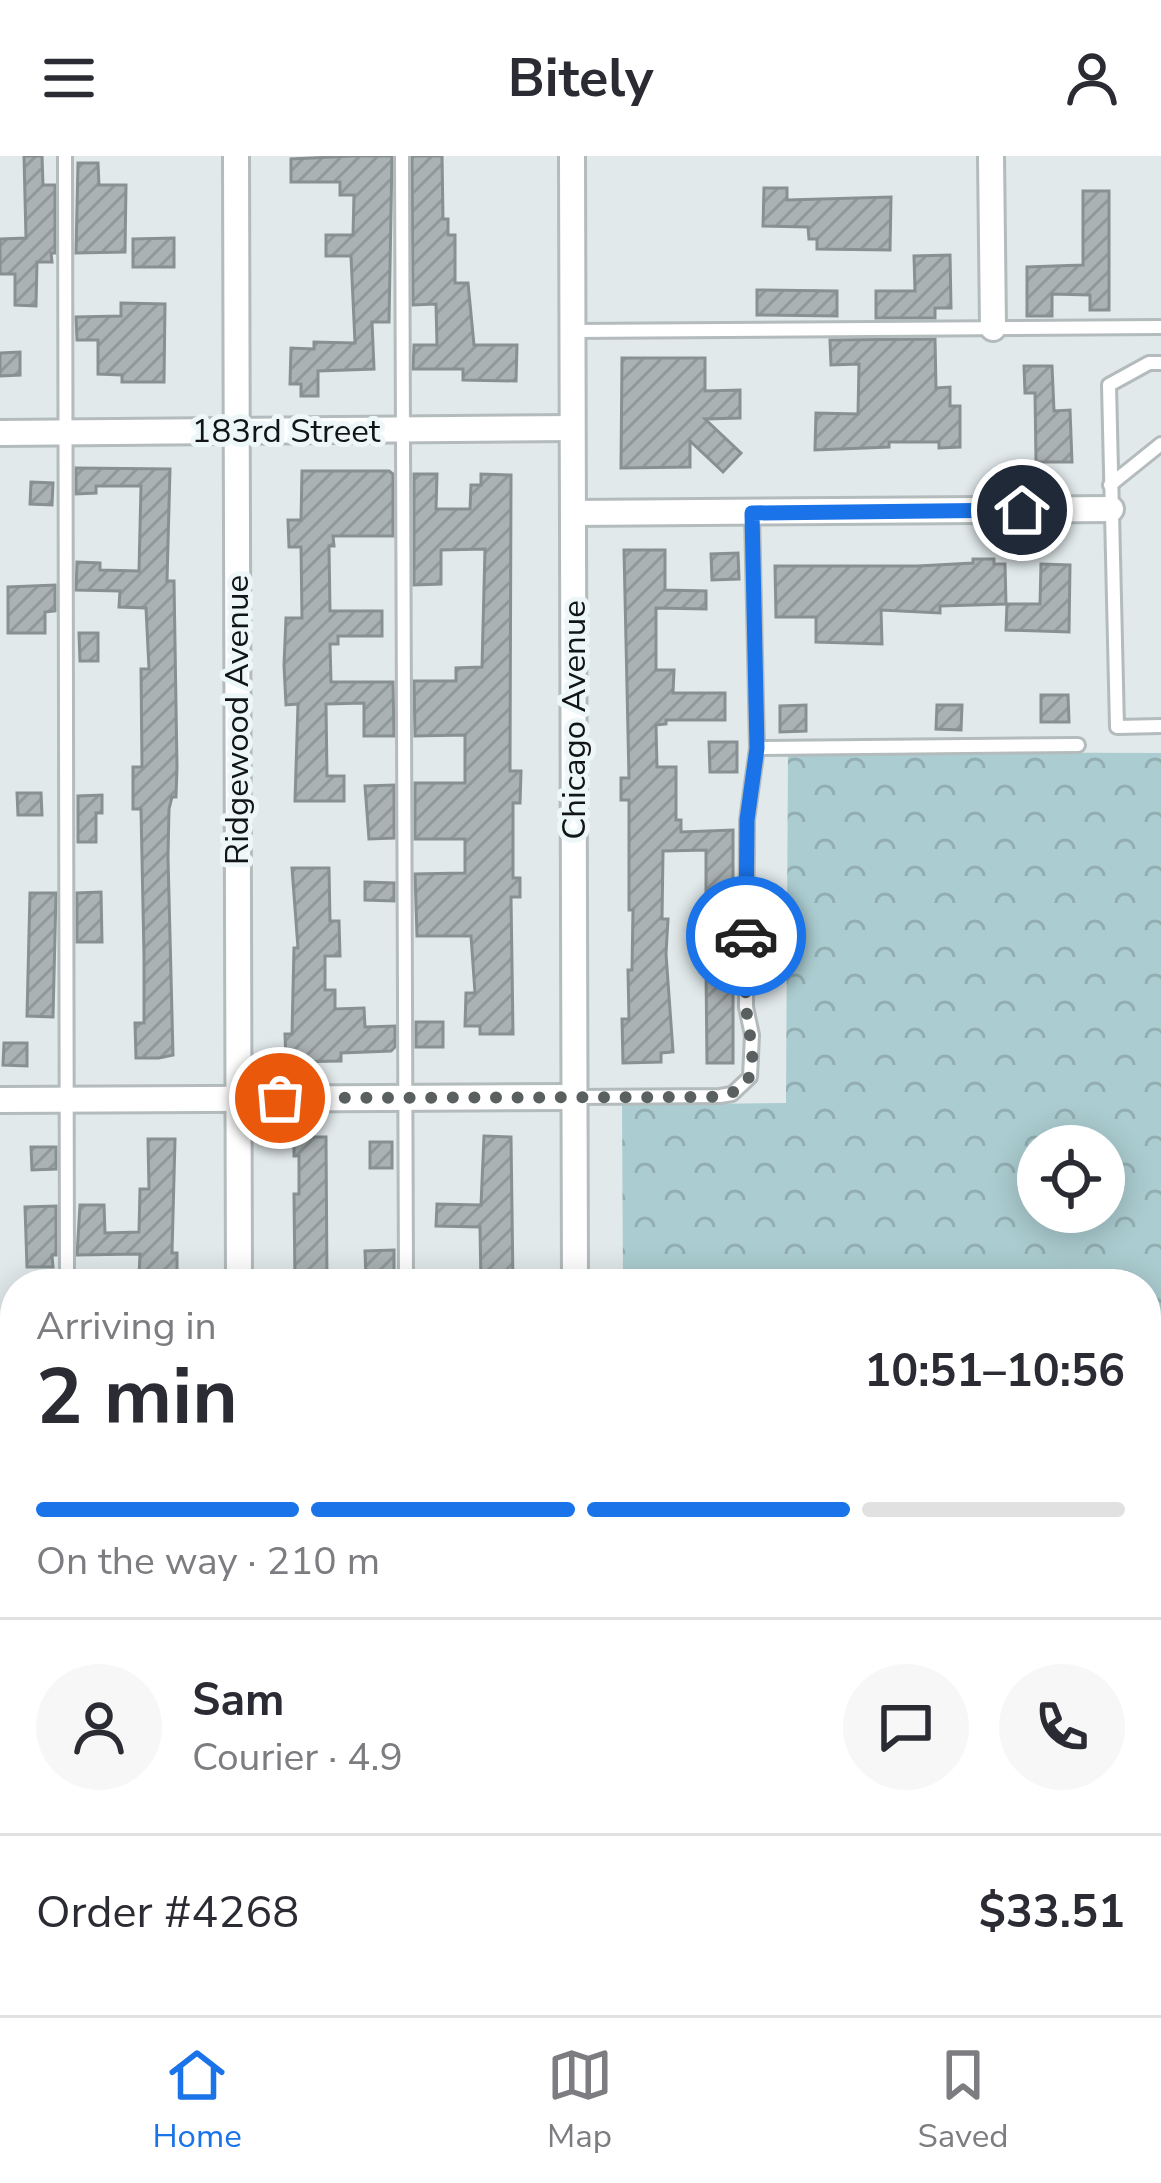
<!DOCTYPE html>
<meta charset="utf-8">
<style>
body{margin:0;font-family:"Nunito Sans",sans-serif;background:#f7f7f7;color:#2b2b33;height:100vh;display:flex;flex-direction:column;font-size:45px;white-space:nowrap}
*{box-sizing:border-box;margin:0}
p{font-size:39px;color:#7c7c81}
.icon{flex:none;width:66px;height:66px;fill:none;stroke:currentColor;stroke-width:2;stroke-linecap:round;stroke-linejoin:round}
.map{position:relative;flex:1;overflow:hidden}
.details{position:absolute;left:0px;top:1113px;width:1161px;height:747px;display:flex;flex-direction:column;background:#fff;border-radius:48px 48px 0 0;box-shadow:0 6px 30px #0003}
.details>*{flex:none}
.tools{position:absolute;left:1017px;top:969px;display:grid;gap:24px}
.tools a{display:grid;place-items:center;width:108px;height:108px;border-radius:50%;background:#fff;box-shadow:0 6px 30px #0003;font-size:60px}
.pin{position:absolute;display:grid;place-items:center;width:102px;height:102px;color:#fff;margin:-51px;border:6px solid #fff;border-radius:50%;box-shadow:0 3px 12px #0007}
.courier{position:absolute;display:grid;place-items:center;width:120px;height:120px;margin:-60px;border:9px solid #1a73e8;border-radius:50%;background:#fff;color:#222;box-shadow:0 3px 15px #0007}
.overview em{font-style:normal;font-weight:700}
.overview div{display:flex;flex-direction:column-reverse}
.overview{display:flex;align-items:center;justify-content:space-between;height:204px;padding:0 36px}
h1{font-size:78px;font-weight:700;line-height:90px}
.bar{display:grid;grid-template-columns:repeat(4,1fr);gap:18px 12px;align-content:center;height:144px;padding:0 36px}
.bar i{height:15px;border-radius:9px;background:#e1e1e2}
.bar .on{background:#1a73e8}
.bar p{grid-column:span 4}
.line{display:flex;align-items:center;gap:30px;padding:0 36px;border-top:3px solid #e1e1e2}
.line div{flex:1}
.round{display:grid;place-items:center;flex:none;width:126px;height:126px;border-radius:63px;background:#f7f7f7}
header{display:flex;justify-content:space-between;align-items:center;height:156px;padding:0 36px;background:#fff;font-size:54px;font-weight:700}
.tab-bar{display:flex;justify-content:space-around;align-items:center;height:168px;border-top:3px solid #e1e1e2;background:#fff;font-size:33px;color:#7c7c81}
.tab-bar a{display:grid;justify-items:center;gap:6px}
.tab-bar .on{color:#1a73e8}
.map>svg:first-child{display:block}
.forest{fill:url(#forest-crowns);fill-rule:evenodd}
.building{fill:url(#building-hatch);stroke:#889091;stroke-width:3}
.lines{fill:none;stroke-linecap:round;stroke-linejoin:round}
.service-casing{stroke:#b3bbbc;stroke-width:18}
.minor-casing{stroke:#b3bbbc;stroke-width:30}
.service{stroke:#fff;stroke-width:12}
.minor{stroke:#fff;stroke-width:24}
.done{stroke:#5a5f60;stroke-width:12;stroke-dasharray:0 21.6}
.route{stroke:#1a73e8;stroke-width:15}
.labels{text-anchor:middle;dominant-baseline:central;stroke-width:10;stroke-linejoin:round;paint-order:stroke}
.street-label{font-size:33px;fill:#121515;stroke:#eef7f8}
</style>
<header><svg class="icon" aria-label="menu" viewBox="0 0 24 24"><path d="M4 6h16M4 12h16M4 18h16"/></svg>Bitely<svg class="icon" aria-label="person" viewBox="0 0 24 24"><circle cx="12" cy="8" r="4"/><path d="M4 21q1-7 8-7t8 7"/></svg></header>
<div class="map">
<svg width="1161" height="1859" viewBox="0 0 1161 1859">
<defs>
<pattern id="forest-crowns" width="20" height="18" patternUnits="userSpaceOnUse" patternTransform="scale(3)"><rect width="20" height="18" fill="#abccd0"/><path d="M2 6a3 3 0 1 1 6 0M12 15a3 3 0 1 1 6 0" fill="none" stroke="#92aeb2"/></pattern>
<pattern id="building-hatch" width="6" height="6" patternUnits="userSpaceOnUse" patternTransform="scale(3)"><rect width="6" height="6" fill="#aab2b3"/><path d="M-1 1l2-2M0 6l6-6M5 7l2-2" fill="none" stroke="#919899"/></pattern>
</defs>
<rect width="100%" height="100%" fill="#e1e9ea"/>
<g class="forest">
<path d="M798,596L1161,597V1423H1146V1128H623L622,949L786,947L788,600ZM1038,990H1104V1056H1038Z"/>
<polygon points="611,1845 1024,1845 1027,1859 611,1859"/>
</g>
<g class="building">
<polygon points="24,0 42,0 43,29 55,29 55,97 51,97 52,106 37,106 36,150 15,149 15,118 0,118 0,83 26,82"/>
<polygon points="352,0 392,0 389,166 372,166 374,213 318,215 318,240 301,240 301,228 290,228 291,192 314,193 314,186 355,187 351,100 326,100 326,79 353,79 354,39 340,39 340,26 291,26 291,3"/>
<polygon points="412,0 442,0 443,63 448,63 448,79 455,79 455,127 468,127 474,189 517,189 516,225 463,224 463,213 413,213 414,189 437,189 436,148 413,149"/>
<polygon points="78,7 98,7 99,29 126,29 125,96 76,97"/>
<polygon points="764,32 787,32 787,44 891,41 890,94 817,93 817,83 809,83 808,71 763,70"/>
<polygon points="1083,35 1109,35 1109,154 1090,154 1090,139 1052,138 1052,160 1027,160 1027,111 1083,109"/>
<polygon points="174,82 174,111 133,111 133,83"/>
<polygon points="950,99 951,152 935,152 935,162 876,162 876,135 915,135 914,100"/>
<polygon points="757,134 837,135 837,160 757,159"/>
<polygon points="121,147 165,148 164,226 122,226 122,219 98,218 98,184 77,184 76,161 121,160"/>
<polygon points="935,183 936,232 950,231 950,250 960,250 960,291 939,292 939,286 889,286 889,291 815,294 816,257 858,258 859,208 831,209 830,184"/>
<polygon points="20,196 20,219 0,220 0,197"/>
<polygon points="622,202 705,202 705,235 740,234 740,262 705,263 741,297 723,316 690,285 690,311 621,312"/>
<polygon points="1024,210 1052,210 1054,255 1070,254 1072,306 1036,306 1035,237 1025,237"/>
<polygon points="76,312 170,313 167,425 174,425 177,611 176,641 172,641 169,653 168,701 173,899 159,902 136,902 135,867 144,867 144,800 141,653 133,653 133,611 142,611 141,513 149,513 146,452 119,451 120,435 76,434 77,406 100,407 100,414 139,415 141,330 96,330 96,337 76,338"/>
<polygon points="302,315 389,315 393,318 393,380 333,380 334,390 329,390 330,455 382,455 382,480 338,480 338,488 330,488 331,526 393,526 394,580 364,580 364,547 326,548 327,620 344,620 344,645 295,645 298,548 286,549 284,509 286,462 302,462 301,391 289,391 288,364 301,364"/>
<polygon points="414,318 437,318 436,353 470,353 471,329 481,329 481,318 511,319 510,615 521,615 520,647 513,647 513,722 520,722 520,741 511,741 513,878 480,878 480,870 465,870 466,837 475,837 471,780 417,780 415,718 465,717 465,683 415,683 415,627 465,627 465,579 415,580 414,525 456,525 456,512 482,511 485,393 441,394 441,428 414,429"/>
<polygon points="31,326 53,327 52,349 30,348"/>
<polygon points="624,394 665,394 665,434 706,435 706,453 656,452 656,514 674,514 673,537 725,537 725,564 666,564 666,568 656,569 657,611 676,611 676,664 681,664 681,676 733,674 733,907 707,907 706,812 711,812 713,754 706,754 706,694 663,695 662,763 668,763 666,798 673,896 661,897 661,906 623,907 622,863 629,863 628,814 632,814 633,754 629,754 629,644 621,644 621,622 629,622"/>
<polygon points="738,397 739,423 712,424 711,398"/>
<polygon points="973,403 994,403 994,408 1005,408 1006,448 940,450 940,457 881,454 882,488 816,486 816,461 776,461 775,410 918,410 973,407"/>
<polygon points="1041,408 1070,409 1069,476 1006,474 1007,448 1040,448"/>
<polygon points="55,429 55,455 45,456 45,477 8,477 8,431"/>
<polygon points="79,477 98,477 98,505 80,505"/>
<polygon points="1041,539 1068,539 1069,566 1041,566"/>
<polygon points="806,549 806,575 780,576 780,550"/>
<polygon points="937,549 962,549 961,574 936,573"/>
<polygon points="709,586 737,586 737,616 710,616"/>
<polygon points="394,629 394,682 369,683 365,630"/>
<polygon points="17,637 41,637 42,659 18,659"/>
<polygon points="102,639 102,657 96,657 96,686 78,686 78,640"/>
<polygon points="292,712 329,712 330,765 339,765 340,800 325,800 325,834 335,834 335,853 364,852 365,871 395,870 395,891 391,895 341,897 341,905 286,906 285,878 292,878 294,792 298,792"/>
<polygon points="365,726 394,727 394,745 365,744"/>
<polygon points="101,736 102,786 77,786 77,737"/>
<polygon points="30,737 56,737 53,861 27,860"/>
<rect x="416" y="866" width="27" height="25"/>
<polygon points="4,887 27,887 27,910 3,909"/>
<polygon points="484,980 511,981 513,1128 481,1128 480,1071 436,1070 437,1048 481,1049"/>
<polygon points="294,981 326,981 327,1128 295,1128 294,1038 299,1038 299,1000 294,1000"/>
<polygon points="148,983 175,983 172,1097 177,1097 177,1122 139,1121 140,1098 77,1099 80,1049 104,1049 105,1077 139,1076 140,1033 149,1033"/>
<rect x="370" y="986" width="22" height="26"/>
<polygon points="31,991 56,991 56,1013 32,1014"/>
<polygon points="56,1050 56,1099 52,1099 53,1111 27,1111 25,1051"/>
<polygon points="394,1094 394,1123 366,1123 365,1095"/>
</g>
<g class="lines">
<defs>
<g id="service">
<polyline points="65,0 67,1128"/>
<polyline points="402,0 406,1128"/>
<polyline points="572,175 1161,171"/>
<polyline points="1161,207 1149,207 1109,229 1117,571 1161,570"/>
<polyline points="1110,329 1161,288"/>
<polyline points="757,592 1078,589"/>
<polyline points="575,941 720,940 732,938 750,921 752,879 746,851 747,664 757,592 752,357"/>
<polyline points="70,1859 70,1845"/>
<polyline points="406,1859 406,1845"/>
</g>
<g id="minor">
<polyline points="236,0 239,1128"/>
<polyline points="572,0 575,1128"/>
<polyline points="991,0 993,172"/>
<polyline points="0,277 572,272"/>
<polyline points="573,357 1111,353"/>
<polyline points="0,944 575,941"/>
<polyline points="0,1614 15,1614"/>
<polyline points="241,1845 241,1859"/>
<polyline points="575,1845 575,1859"/>
</g>
</defs>
<use href="#service" class="service-casing"/>
<use href="#minor" class="minor-casing"/>
<use href="#service" class="service"/>
<use href="#minor" class="minor"/>
</g>
<g class="lines">
<path class="done" d="M280,942L707,941C773,938 748,890 746,847C745,825 746,802 746,780"/>
<polyline class="route" points="746,780 747,664 757,592 752,357 1022,354"/>
</g>
<g class="labels">
<g class="street-label">
<text x="286" y="275">183rd Street</text>
<text transform="translate(237 564) rotate(-90)">Ridgewood Avenue</text>
<text transform="translate(574 564) rotate(-90)">Chicago Avenue</text>
</g>
</g>
</svg>
<div class="tools">
<a><svg class="icon" aria-label="locate" viewBox="0 0 24 24"><circle cx="12" cy="12" r="6"/><path d="M12 2v4M12 18v4M2 12h4M18 12h4"/></svg></a>
</div>
<div class="pin" style="left:280px;top:942px;background:#ea580c"><svg class="icon" aria-label="bag" viewBox="0 0 24 24"><path d="M5 8h14l-1 12H6zM9 8a3 3 0 0 1 6 0"/></svg></div>
<div class="pin" style="left:1022px;top:354px;background:#1f2937"><svg class="icon" aria-label="home" viewBox="0 0 24 24"><path d="M3 11l9-7 9 7M6 9v11h12V9"/></svg></div>
<div class="courier" style="left:746px;top:780px"><svg class="icon" aria-label="car" viewBox="0 0 24 24"><path d="M5 17H2v-5l4-1 3-4h7l3 4 3 1v5h-3M9 17h6M6 11h13"/><circle cx="7" cy="17" r="2"/><circle cx="17" cy="17" r="2"/></svg></div>
<section class="details">
<div class="overview"><div><h1>2 min</h1><p>Arriving in</p></div><em>10:51–10:56</em></div>
<div class="bar"><i class="on"></i><i class="on"></i><i class="on"></i><i></i><p>On the way · 210 m</p></div>
<div class="line" style="height:216px"><a class="round"><svg class="icon" aria-label="person" viewBox="0 0 24 24"><circle cx="12" cy="8" r="4"/><path d="M4 21q1-7 8-7t8 7"/></svg></a><div><b>Sam</b><p>Courier · 4.9</p></div><a class="round"><svg class="icon" aria-label="chat" viewBox="0 0 24 24"><path d="M4 5h16v11H9l-5 4z"/></svg></a><a class="round"><svg class="icon" aria-label="phone" viewBox="0 0 24 24"><path d="M5 4h4l2 5-3 2q2 4 5 5l2-3 5 2v4C11 20 4 13 5 4z"/></svg></a></div>
<div class="line" style="height:156px"><div>Order #4268</div><b>$33.51</b></div>
</section>
</div>
<nav class="tab-bar">
<a class="on"><svg class="icon" aria-label="home" viewBox="0 0 24 24"><path d="M3 11l9-7 9 7M6 9v11h12V9"/></svg>Home</a>
<a><svg class="icon" aria-label="map" viewBox="0 0 24 24"><path d="M3 6l6-2 6 2 6-2v14l-6 2-6-2-6 2zM9 4v14M15 6v14"/></svg>Map</a>
<a><svg class="icon" aria-label="saved" viewBox="0 0 24 24"><path d="M7 4h10v16l-5-4-5 4z"/></svg>Saved</a>
</nav>
